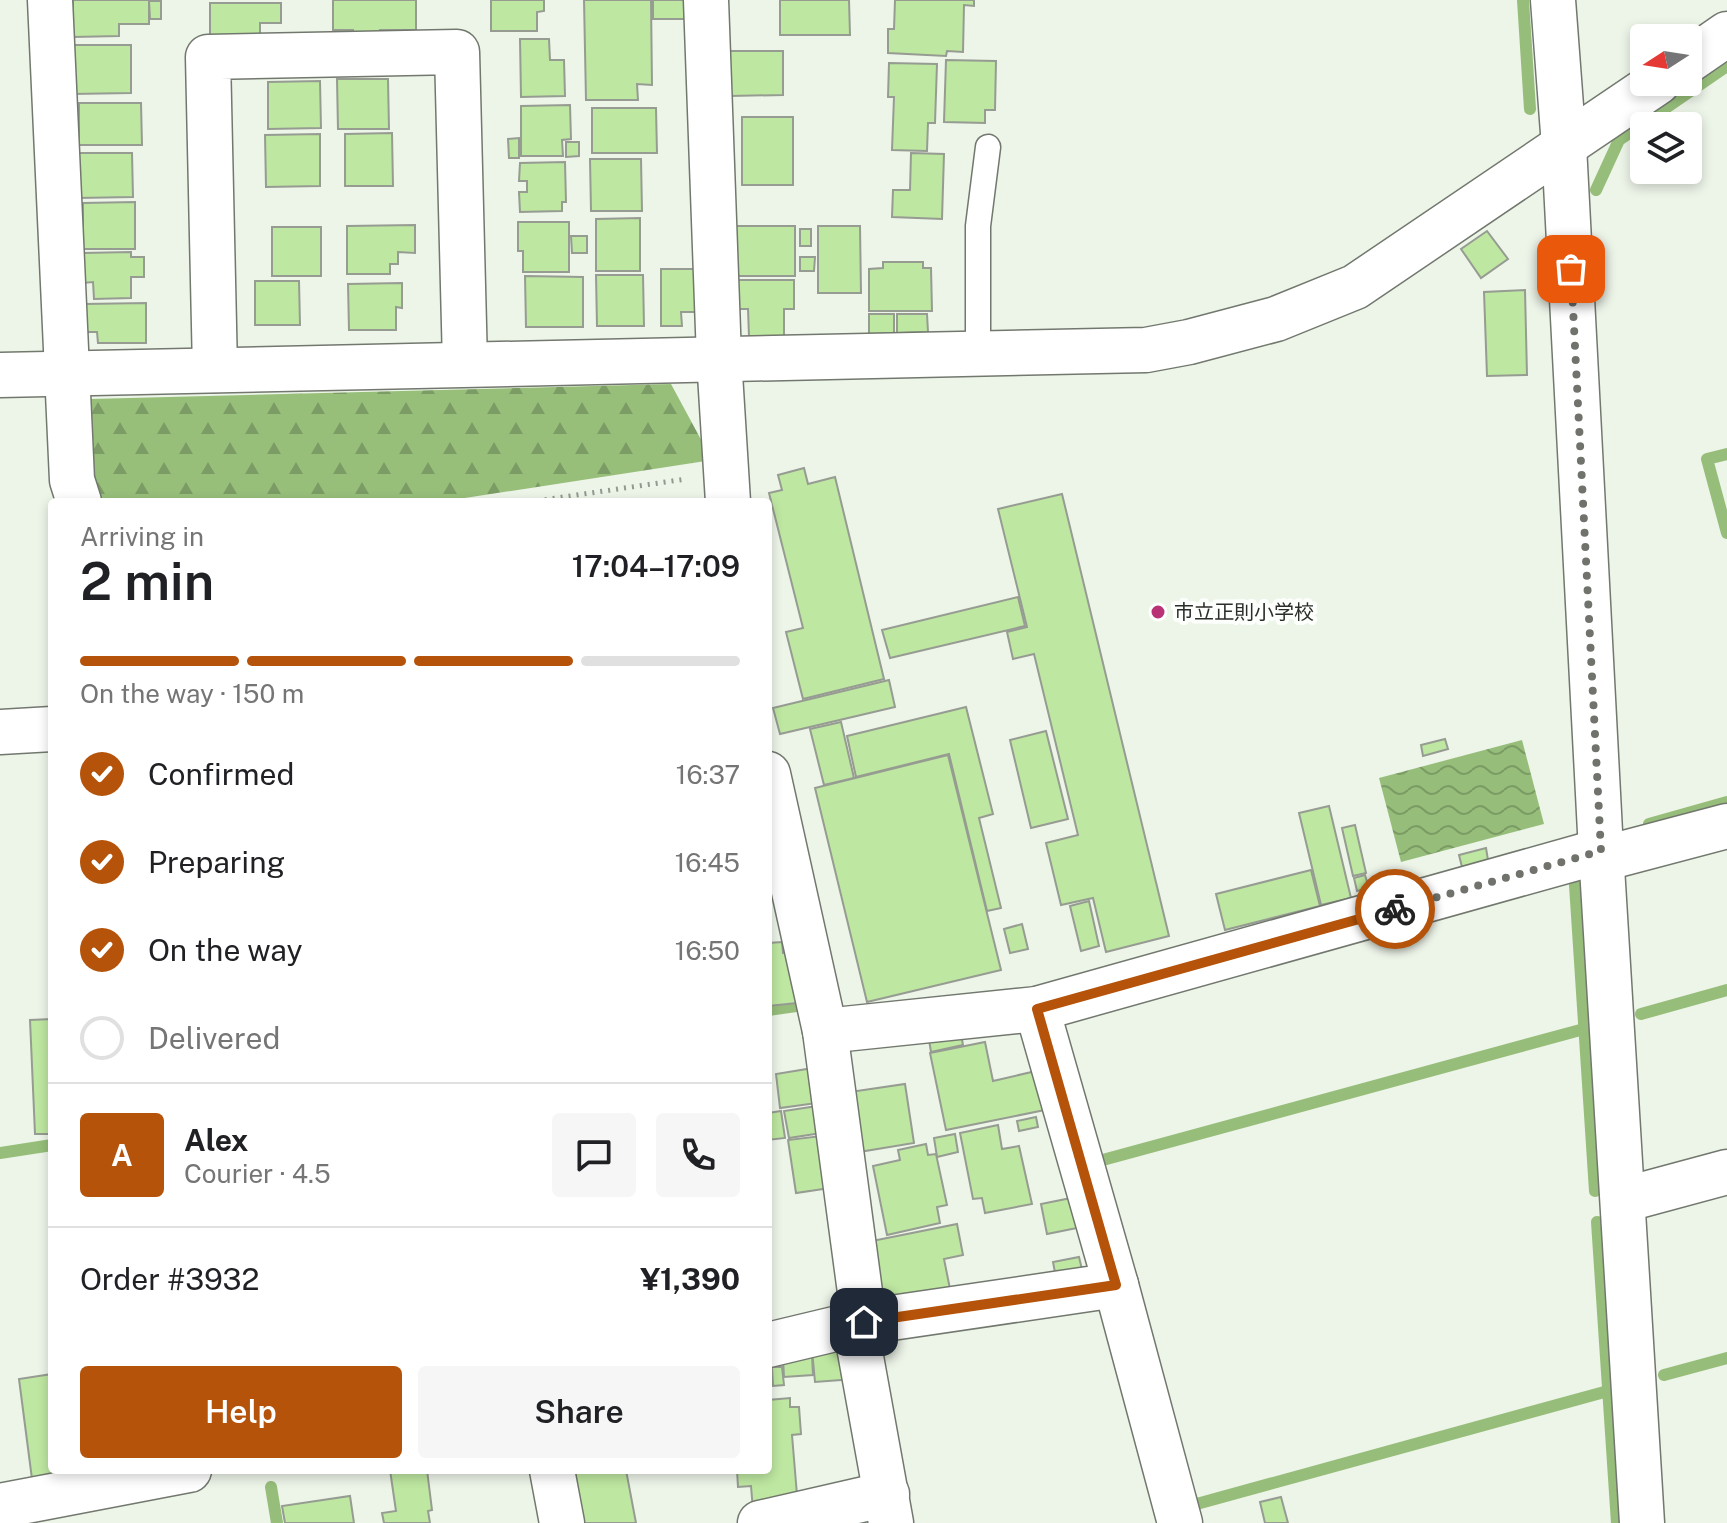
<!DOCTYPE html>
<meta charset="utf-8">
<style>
body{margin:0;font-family:"Public Sans","Noto Sans JP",sans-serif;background:#f6f6f6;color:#202124;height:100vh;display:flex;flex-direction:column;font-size:30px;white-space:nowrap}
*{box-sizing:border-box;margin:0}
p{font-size:26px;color:#757577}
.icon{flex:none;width:44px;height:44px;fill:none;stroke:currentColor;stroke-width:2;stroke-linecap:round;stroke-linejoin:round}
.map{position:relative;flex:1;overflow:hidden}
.panel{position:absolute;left:48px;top:498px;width:724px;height:976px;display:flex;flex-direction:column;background:#fff;border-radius:8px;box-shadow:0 4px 12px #0003}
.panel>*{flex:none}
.needle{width:52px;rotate:258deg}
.fabs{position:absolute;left:1630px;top:24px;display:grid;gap:16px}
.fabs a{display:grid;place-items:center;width:72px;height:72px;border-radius:8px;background:#fff;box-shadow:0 4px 12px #0003;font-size:40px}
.pin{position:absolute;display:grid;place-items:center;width:68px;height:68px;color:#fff;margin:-34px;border-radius:16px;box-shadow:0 4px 12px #0006}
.courier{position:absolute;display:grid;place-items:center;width:80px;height:80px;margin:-40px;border:6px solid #b45309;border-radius:50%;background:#fff;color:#222;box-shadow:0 2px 10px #0007}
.headline em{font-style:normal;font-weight:600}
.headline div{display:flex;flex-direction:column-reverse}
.headline{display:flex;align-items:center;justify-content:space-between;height:136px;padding:0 32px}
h1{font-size:52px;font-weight:600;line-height:60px}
.bar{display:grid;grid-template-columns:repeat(4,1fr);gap:12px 8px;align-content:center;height:96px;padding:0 32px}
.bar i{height:10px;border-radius:6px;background:#e0e0e0}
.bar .current{background:#b45309}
.bar p{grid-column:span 4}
.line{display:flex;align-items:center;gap:20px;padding:0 32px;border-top:2px solid #e0e0e0}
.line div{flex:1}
.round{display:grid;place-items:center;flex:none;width:84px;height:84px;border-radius:8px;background:#f6f6f6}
ol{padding:0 32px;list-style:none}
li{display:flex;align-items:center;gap:24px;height:88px}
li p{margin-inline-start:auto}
li .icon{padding:8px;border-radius:50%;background:#b45309;color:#fff;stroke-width:4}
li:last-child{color:#757577}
li i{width:44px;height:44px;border:4px solid #e0e0e0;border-radius:50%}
.action{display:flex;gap:16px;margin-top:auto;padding:16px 32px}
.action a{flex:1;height:92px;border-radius:8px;background:#b45309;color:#fff;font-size:32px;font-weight:600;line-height:92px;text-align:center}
.action a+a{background:#f6f6f6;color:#202124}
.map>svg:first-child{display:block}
.forest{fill:url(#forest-firs)}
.water{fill:url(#water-waves)}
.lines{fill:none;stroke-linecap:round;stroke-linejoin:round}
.stream{stroke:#96be7a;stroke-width:12}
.building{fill:#bee7a1;stroke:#969c92;stroke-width:2}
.service-casing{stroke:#72786e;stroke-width:27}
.minor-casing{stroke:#72786e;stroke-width:47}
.path{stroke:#939890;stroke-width:5;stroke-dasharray:2 6;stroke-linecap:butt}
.service{stroke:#fff;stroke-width:24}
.minor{stroke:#fff;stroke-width:44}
.done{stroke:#6f736c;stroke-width:8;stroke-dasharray:0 14.4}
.route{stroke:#b45309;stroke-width:10}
.poi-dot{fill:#b83275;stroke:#fdfffd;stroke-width:3}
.labels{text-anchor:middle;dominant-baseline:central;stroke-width:8;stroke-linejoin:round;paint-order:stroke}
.poi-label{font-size:20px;fill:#2b2d29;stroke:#fdfffd;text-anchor:start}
</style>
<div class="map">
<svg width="1727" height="1523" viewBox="0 0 1727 1523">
<defs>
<pattern id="forest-firs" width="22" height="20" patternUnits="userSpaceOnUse" patternTransform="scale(2)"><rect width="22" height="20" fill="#97bf7a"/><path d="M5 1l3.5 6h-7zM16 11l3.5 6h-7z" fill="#7b9c64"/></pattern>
<pattern id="water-waves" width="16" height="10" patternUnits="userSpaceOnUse" patternTransform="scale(2)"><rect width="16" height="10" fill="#96be7a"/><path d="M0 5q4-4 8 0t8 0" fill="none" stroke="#7b9b64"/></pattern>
</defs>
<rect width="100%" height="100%" fill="#edf4e8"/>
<path class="forest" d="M671,384L712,460L439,502H348C339,496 328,499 318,502H100L92,477L90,399Z"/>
<polygon class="water" points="1522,740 1544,824 1401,862 1379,778"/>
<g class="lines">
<g class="stream">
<polyline points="1523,0 1530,109"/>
<polyline points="1596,190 1619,140 1727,66"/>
<polyline points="1727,454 1707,459 1727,533"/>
<polyline points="1649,824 1727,802"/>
<polyline points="1575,885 1595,1191"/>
<polyline points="768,1010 803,1005"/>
<polyline points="1641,1014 1727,990"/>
<polyline points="0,1153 52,1145"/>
<polyline points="1099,1161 1584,1029"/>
<polyline points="1597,1222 1617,1523"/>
<polyline points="1664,1375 1727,1358"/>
<polyline points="271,1487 277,1523"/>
<polyline points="1191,1497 1193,1505 1608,1391"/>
</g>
</g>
<g class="building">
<polygon points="73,0 149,0 149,24 119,24 119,36 73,37"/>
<polygon points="333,0 416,0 416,30 380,30 380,40 353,40 353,30 333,30"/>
<polygon points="491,0 544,0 544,11 537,12 537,31 491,31"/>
<polygon points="584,0 651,0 652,85 637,84 638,100 586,100"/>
<rect x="653" y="0" width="31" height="19"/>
<polygon points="780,0 849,0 850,35 780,35"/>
<polygon points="895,0 974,0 974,6 964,5 963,52 947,51 946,56 888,53 888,29 894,29"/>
<polygon points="149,1 161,1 161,19 150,19"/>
<polygon points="210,3 281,3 281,23 260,23 260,37 210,37"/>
<polygon points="520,39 549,39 550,60 564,60 565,96 521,97"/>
<polygon points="72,45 131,45 131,93 72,94"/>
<polygon points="730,51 783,51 783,95 730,96"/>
<polygon points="946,60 996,61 995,110 985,110 985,123 944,122"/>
<polygon points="889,63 937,64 935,123 928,123 927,151 892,150 894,97 888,97"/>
<polygon points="337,79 388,79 389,129 338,129"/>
<polygon points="320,81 321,128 268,129 268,82"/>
<polygon points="79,103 141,103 142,145 79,145"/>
<polygon points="570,105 571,139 562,140 563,156 521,156 521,106"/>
<polygon points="592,108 656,108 657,153 592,153"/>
<rect x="742" y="117" width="51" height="68"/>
<polygon points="392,133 393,186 345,186 345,134"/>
<polygon points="320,134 320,186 266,187 265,135"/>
<polygon points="519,138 519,158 509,158 508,139"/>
<polygon points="566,142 579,142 579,156 566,157"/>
<polygon points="77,153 132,153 133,197 78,198"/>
<polygon points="911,153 944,154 942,219 892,217 893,190 910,190"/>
<polygon points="590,159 641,159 642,211 591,211"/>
<polygon points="565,162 566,202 562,202 562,211 520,212 519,192 527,192 527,181 519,181 520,163"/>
<polygon points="135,202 135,249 83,249 83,203"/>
<polygon points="640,218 640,271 596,271 596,219"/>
<polygon points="518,222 569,222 569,272 523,272 523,251 518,251"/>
<polygon points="415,225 415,253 398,252 398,264 390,264 390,274 347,274 347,226"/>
<rect x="729" y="226" width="66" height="50"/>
<polygon points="818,226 860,226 861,293 818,293"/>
<rect x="272" y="227" width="49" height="49"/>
<rect x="800" y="229" width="11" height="17"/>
<polygon points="1487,231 1508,259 1481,278 1461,249"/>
<polygon points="571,236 587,236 587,253 572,253"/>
<polygon points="131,252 131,257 144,257 144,277 131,277 131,298 94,299 93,282 83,283 83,253"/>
<polygon points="800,257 815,257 814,271 800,271"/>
<polygon points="883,262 923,262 923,268 931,268 932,311 869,311 869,269 883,268"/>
<polygon points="661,269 696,269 696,312 681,312 682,326 661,326"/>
<polygon points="596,275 643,275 644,326 597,326"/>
<polygon points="525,276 583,277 583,327 526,327"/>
<polygon points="735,280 794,280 794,309 784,309 784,337 749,337 748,309 735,309"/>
<polygon points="255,281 299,281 300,325 255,325"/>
<polygon points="402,283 402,308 396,307 396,330 349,330 348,284"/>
<polygon points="1525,290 1527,375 1487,376 1484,292"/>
<polygon points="146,303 146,343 98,343 97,332 84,332 84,304"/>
<polygon points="869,314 894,314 894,333 869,334"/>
<polygon points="897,314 927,314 928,332 897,333"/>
<polygon points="804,468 808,484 835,477 884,679 803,699 786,632 803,628 769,493 782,490 778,475"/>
<polygon points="1062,494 1169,936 1106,952 1093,898 1061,905 1046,843 1078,835 1034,654 1013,659 1007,632 1027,627 998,509"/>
<polygon points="1018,597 1025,626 890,658 882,630"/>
<polygon points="889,680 895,707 780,734 773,708"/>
<polygon points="966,707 993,814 979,818 1001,908 987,911 949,754 856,777 847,736"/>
<polygon points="841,722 854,778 824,785 810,729"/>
<polygon points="1046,731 1068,819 1031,828 1010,740"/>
<polygon points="1445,739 1448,749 1423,756 1421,745"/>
<polygon points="948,755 1001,970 867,1002 815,788"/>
<polygon points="1329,806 1351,898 1321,905 1299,813"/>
<polygon points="1355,825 1366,873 1353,876 1342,828"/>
<polygon points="1486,848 1488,860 1462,867 1459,855"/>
<polygon points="1311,870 1320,906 1225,930 1216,894"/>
<polygon points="1365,875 1369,888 1357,891 1354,878"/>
<polygon points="1089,901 1099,946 1081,951 1070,906"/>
<polygon points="1022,924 1028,949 1010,953 1004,929"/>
<polygon points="782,942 783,953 791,952 797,1003 768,1006 768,943"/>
<polygon points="52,1019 52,1134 35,1134 30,1020"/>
<polygon points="961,1034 963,1045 931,1052 929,1040"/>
<polygon points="985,1042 993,1081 1036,1071 1045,1110 946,1130 930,1053"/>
<polygon points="813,1068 817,1103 780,1108 776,1074"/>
<polygon points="905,1084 914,1143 853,1153 843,1093"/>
<polygon points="824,1105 828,1132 789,1138 784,1111"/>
<polygon points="781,1111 785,1138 768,1140 768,1113"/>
<polygon points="1036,1117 1038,1127 1019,1131 1017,1121"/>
<polygon points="998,1125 1002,1149 1019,1146 1032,1204 985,1213 982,1198 973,1199 960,1133"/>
<polygon points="955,1134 958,1152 937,1157 934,1138"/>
<polygon points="829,1135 837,1187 796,1193 788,1140"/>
<polygon points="926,1144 928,1155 936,1154 947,1205 937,1207 940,1223 887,1235 873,1166 900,1160 898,1150"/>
<polygon points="1071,1198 1077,1228 1047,1234 1041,1204"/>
<polygon points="957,1224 963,1255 944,1259 952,1299 882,1314 867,1242"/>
<polygon points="1079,1257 1084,1278 1057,1283 1053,1262"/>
<polygon points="851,1347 854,1379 815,1382 812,1350"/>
<polygon points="812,1356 813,1375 784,1377 783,1358"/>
<polygon points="772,1367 782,1367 784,1385 773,1386"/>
<polygon points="52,1374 52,1470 87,1470 32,1479 19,1379"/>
<polygon points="790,1398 790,1407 799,1407 801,1434 792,1435 798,1507 753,1510 751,1486 738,1487 737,1470 768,1470 768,1400"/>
<polygon points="390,1470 427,1470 432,1510 428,1511 430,1523 384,1523 382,1513 396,1511"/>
<polygon points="567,1470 626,1470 636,1523 577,1523"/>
<polygon points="350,1496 354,1523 285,1523 282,1506"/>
<polygon points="1281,1497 1288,1523 1265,1523 1260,1502"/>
</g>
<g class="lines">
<defs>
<polyline id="service" points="978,354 978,226 988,147"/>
<g id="minor">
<polyline points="50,0 72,480 79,502"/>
<polyline points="706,0 719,358 728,502"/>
<polyline points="1553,0 1564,146 1601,851 1642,1523"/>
<polyline points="1688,61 1727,34"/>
<polyline points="215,370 208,57 457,52 465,364"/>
<polyline points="0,375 1146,350 1189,342 1276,319 1355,287 1658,82"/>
<polyline points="0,732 52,729"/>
<polyline points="768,774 825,1031 864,1322"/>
<polyline points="1602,859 1727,826"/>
<polyline points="1037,1009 1116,1285 1180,1523"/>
<polyline points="825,1031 1037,1009 1601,851"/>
<polyline points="1623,1200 1727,1172"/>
<polyline points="855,1324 891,1523"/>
<polyline points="768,1345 864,1322 1116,1285"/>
<polyline points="552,1470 562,1523"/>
<polyline points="0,1506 189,1470"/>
<polyline points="760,1523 887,1494"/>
</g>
</defs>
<use href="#service" class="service-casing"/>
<use href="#minor" class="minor-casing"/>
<polyline class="path" points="529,502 686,479"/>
<use href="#service" class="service"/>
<use href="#minor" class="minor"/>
</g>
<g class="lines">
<polyline class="done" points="1395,909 1601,851 1571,269"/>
<polyline class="route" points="864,1322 1116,1285 1037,1009 1395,909"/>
</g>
<circle class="poi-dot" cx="1158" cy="612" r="8"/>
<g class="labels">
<g class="poi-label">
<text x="1174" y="612">市立正則小学校</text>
</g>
</g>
</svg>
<div class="fabs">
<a><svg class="needle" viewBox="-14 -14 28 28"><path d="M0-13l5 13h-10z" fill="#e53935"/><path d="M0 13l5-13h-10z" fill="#757577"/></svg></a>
<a><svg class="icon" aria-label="layers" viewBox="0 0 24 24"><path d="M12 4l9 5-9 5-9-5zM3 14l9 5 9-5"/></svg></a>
</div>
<div class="pin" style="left:1571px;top:269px;background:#ea580c"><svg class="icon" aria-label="bag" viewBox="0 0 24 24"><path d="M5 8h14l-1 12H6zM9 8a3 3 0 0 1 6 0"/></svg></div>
<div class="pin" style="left:864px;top:1322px;background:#1f2937"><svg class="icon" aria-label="home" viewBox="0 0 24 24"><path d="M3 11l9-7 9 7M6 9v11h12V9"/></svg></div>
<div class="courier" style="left:1395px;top:909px"><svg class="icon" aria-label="bike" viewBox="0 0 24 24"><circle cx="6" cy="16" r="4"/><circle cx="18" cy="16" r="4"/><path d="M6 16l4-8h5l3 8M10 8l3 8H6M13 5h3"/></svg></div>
<section class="panel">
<div class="headline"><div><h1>2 min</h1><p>Arriving in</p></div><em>17:04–17:09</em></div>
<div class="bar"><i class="current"></i><i class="current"></i><i class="current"></i><i></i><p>On the way · 150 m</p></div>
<ol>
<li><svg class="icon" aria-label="check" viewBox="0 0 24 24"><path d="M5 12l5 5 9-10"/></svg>Confirmed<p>16:37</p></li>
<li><svg class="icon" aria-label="check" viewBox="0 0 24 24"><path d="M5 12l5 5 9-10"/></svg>Preparing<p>16:45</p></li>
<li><svg class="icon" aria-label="check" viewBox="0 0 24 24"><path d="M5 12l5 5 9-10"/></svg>On the way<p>16:50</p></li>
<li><i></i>Delivered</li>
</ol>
<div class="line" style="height:144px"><b class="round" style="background:#b45309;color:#fff">A</b><div><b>Alex</b><p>Courier · 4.5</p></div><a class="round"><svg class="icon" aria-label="chat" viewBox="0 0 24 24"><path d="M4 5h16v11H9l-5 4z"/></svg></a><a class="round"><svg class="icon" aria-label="phone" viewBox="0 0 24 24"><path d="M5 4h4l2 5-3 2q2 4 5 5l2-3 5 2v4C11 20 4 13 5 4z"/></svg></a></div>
<div class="line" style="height:104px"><div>Order #3932</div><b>¥1,390</b></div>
<div class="action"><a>Help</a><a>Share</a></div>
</section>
</div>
